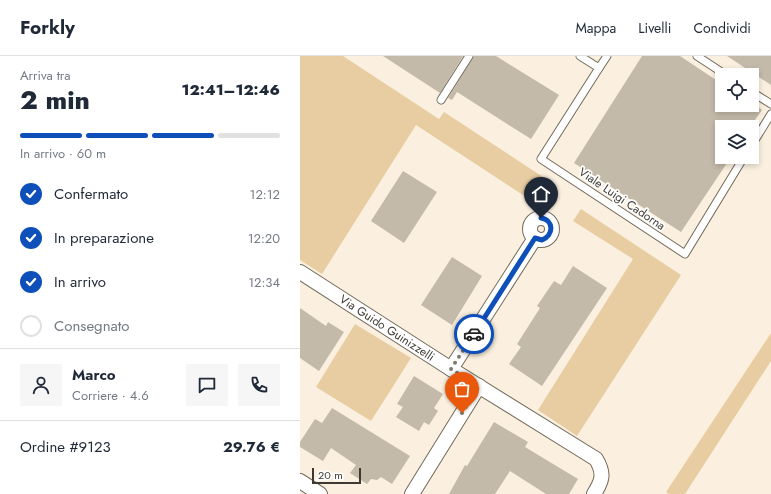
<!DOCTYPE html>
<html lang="it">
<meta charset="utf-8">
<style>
body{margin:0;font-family:Jost,sans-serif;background:#f6f6f7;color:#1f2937;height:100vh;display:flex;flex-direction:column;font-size:15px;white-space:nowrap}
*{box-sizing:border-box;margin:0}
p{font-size:13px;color:#747a83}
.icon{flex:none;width:22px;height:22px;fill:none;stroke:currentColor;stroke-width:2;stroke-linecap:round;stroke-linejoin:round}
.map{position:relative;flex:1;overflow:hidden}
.details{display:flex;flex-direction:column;background:#fff;width:300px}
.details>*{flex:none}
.controls{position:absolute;left:415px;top:12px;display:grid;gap:8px}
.controls a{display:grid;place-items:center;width:44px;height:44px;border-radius:0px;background:#fff;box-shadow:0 2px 6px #0003;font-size:20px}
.scale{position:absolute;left:12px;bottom:10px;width:49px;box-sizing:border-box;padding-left:4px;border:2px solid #3e3a33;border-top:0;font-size:11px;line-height:14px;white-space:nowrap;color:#3e3a33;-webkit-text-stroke:3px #fff;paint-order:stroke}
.pin{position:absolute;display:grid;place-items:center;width:34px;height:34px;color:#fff;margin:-41px -17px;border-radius:50% 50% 50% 0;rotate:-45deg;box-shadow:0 0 4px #0007}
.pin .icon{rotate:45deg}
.courier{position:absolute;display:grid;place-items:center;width:40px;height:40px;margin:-20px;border:3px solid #0f4fba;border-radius:50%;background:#fff;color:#222;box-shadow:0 1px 5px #0007}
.summary em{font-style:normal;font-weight:800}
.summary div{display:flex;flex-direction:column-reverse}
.summary{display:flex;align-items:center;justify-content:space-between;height:68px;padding:0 20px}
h1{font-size:26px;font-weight:800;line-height:30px}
.bar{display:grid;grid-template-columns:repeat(4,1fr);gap:6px 4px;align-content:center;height:48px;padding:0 20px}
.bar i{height:5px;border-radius:3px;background:#e0e1e3}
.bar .on{background:#0f4fba}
.bar p{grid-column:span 4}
.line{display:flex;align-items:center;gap:10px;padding:0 20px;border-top:1px solid #e0e1e3}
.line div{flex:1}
.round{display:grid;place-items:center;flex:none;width:42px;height:42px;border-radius:0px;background:#f6f6f7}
ol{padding:0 20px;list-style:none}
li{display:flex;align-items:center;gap:12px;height:44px}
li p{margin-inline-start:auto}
li .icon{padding:4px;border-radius:50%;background:#0f4fba;color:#fff;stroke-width:4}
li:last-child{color:#747a83}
li i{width:22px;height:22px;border:2px solid #e0e1e3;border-radius:50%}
header{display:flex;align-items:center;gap:24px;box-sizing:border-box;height:56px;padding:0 20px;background:#fff;border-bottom:1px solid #e0e1e3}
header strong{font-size:19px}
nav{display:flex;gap:22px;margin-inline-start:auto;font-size:14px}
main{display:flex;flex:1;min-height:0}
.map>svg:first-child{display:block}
.green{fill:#e7cda1}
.building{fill:#c4baaa}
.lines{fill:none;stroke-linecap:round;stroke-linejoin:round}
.service-casing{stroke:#736a5b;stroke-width:9}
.minor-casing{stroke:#736a5b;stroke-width:16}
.service{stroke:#fff;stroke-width:7}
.minor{stroke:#fff;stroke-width:14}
.done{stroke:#807a6f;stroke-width:4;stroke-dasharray:0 7.2}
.route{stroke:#0f4fba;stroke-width:5}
.labels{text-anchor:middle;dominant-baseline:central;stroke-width:3.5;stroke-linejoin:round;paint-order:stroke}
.street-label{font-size:12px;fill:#3e3a33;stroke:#fff}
</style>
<header>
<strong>Forkly</strong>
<nav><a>Mappa</a><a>Livelli</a><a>Condividi</a></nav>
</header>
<main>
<section class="details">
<div class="summary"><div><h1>2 min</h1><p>Arriva tra</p></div><em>12:41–12:46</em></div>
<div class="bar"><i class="on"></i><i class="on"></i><i class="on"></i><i></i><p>In arrivo · 60 m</p></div>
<ol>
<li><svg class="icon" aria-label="check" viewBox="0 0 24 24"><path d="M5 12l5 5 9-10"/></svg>Confermato<p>12:12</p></li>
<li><svg class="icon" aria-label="check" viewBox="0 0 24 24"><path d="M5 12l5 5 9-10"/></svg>In preparazione<p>12:20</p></li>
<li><svg class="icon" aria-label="check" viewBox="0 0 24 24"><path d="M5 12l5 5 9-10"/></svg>In arrivo<p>12:34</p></li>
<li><i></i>Consegnato</li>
</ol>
<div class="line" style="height:72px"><a class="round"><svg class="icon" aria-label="person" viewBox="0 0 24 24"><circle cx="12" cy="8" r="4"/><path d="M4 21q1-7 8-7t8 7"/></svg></a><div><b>Marco</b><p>Corriere · 4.6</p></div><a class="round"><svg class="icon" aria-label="chat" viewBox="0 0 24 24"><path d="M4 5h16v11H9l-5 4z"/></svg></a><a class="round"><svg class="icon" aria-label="phone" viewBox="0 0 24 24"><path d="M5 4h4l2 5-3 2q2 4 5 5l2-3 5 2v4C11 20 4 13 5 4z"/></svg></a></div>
<div class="line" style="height:52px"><div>Ordine #9123</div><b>29.76 €</b></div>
</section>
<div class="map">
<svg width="471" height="438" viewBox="0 0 471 438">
<rect width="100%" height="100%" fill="#fbf0df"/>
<g class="green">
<polygon points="0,0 43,0 139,63 144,56 246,123 232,145 116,69 22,218 0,204"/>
<polygon points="281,153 381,219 277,380 238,354 333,203 273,165"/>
<polygon points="55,268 111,302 71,365 16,331"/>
<polygon points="471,277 471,305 385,438 369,438 366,436"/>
</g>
<g class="building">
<polygon points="83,0 163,0 140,37"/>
<polygon points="174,0 196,0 259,39 231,83 157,36 152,44 148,42"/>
<polygon points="342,0 380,0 422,28 422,49 455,49 462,54 450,71 422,71 422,101 431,101 381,176 274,107"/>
<polygon points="427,0 471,0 471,29"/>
<polygon points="103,115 137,136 104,187 71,165"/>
<polygon points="152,201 182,220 152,269 121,249"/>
<polygon points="273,210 307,232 242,330 209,308 221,291 217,288 240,252 237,250 254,225 261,229"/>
<polygon points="0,252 26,270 28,266 44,276 19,315 0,302"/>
<polygon points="114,320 143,338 134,352 138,355 129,369 124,366 119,375 96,361 103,351 97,348"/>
<polygon points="32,352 110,400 92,428 81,421 77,424 71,423 67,428 50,417 56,409 31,392 23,405 0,391 0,386 15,363 22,367"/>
<polygon points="194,366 228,386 225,391 278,423 269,438 246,438 210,415 195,438 149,438 165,409 167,410"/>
</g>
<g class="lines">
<defs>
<g id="service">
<polyline points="280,0 299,12 241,103 385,198 444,101"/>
<polyline points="397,0 426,19"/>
<polyline points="299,12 307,0"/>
<polyline points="452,36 471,48"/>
<polyline points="141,44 169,0"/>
<polyline points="452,89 471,58"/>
</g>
<g id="minor">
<circle cx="241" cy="173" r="11"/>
<path d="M0,216L151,313L296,403C305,418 302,425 294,438"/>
<polyline points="151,313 235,182"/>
<polyline points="0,425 20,438"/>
<polyline points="112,438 179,330"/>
</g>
</defs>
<use href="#service" class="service-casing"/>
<use href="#minor" class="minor-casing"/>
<use href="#service" class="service"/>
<use href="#minor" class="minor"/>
</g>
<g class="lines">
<polyline class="done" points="162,357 179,330 151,313 174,278"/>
<path class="route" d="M174,278L235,182L242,184C254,179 254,164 241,162"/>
</g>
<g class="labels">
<g class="street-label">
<text transform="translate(322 143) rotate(34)">Viale Luigi Cadorna</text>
<text transform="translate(87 272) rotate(33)">Via Guido Guinizzelli</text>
</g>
</g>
</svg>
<div class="controls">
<a><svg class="icon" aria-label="locate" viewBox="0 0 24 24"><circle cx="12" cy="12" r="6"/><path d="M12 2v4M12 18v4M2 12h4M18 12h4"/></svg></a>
<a><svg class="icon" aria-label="layers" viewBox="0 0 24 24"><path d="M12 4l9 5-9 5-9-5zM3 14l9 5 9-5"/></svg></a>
</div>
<div class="scale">20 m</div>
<div class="pin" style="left:162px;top:357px;background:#ea580c"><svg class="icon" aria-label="bag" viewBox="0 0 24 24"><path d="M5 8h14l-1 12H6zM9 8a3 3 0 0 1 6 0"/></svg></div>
<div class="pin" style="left:241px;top:162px;background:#1f2937"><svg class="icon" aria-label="home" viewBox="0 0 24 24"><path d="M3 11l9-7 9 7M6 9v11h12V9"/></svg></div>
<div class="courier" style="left:174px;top:278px"><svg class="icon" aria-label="car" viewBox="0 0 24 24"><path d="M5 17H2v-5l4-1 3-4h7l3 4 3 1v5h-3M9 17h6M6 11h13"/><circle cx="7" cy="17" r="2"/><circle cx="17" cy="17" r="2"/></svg></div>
</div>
</main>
